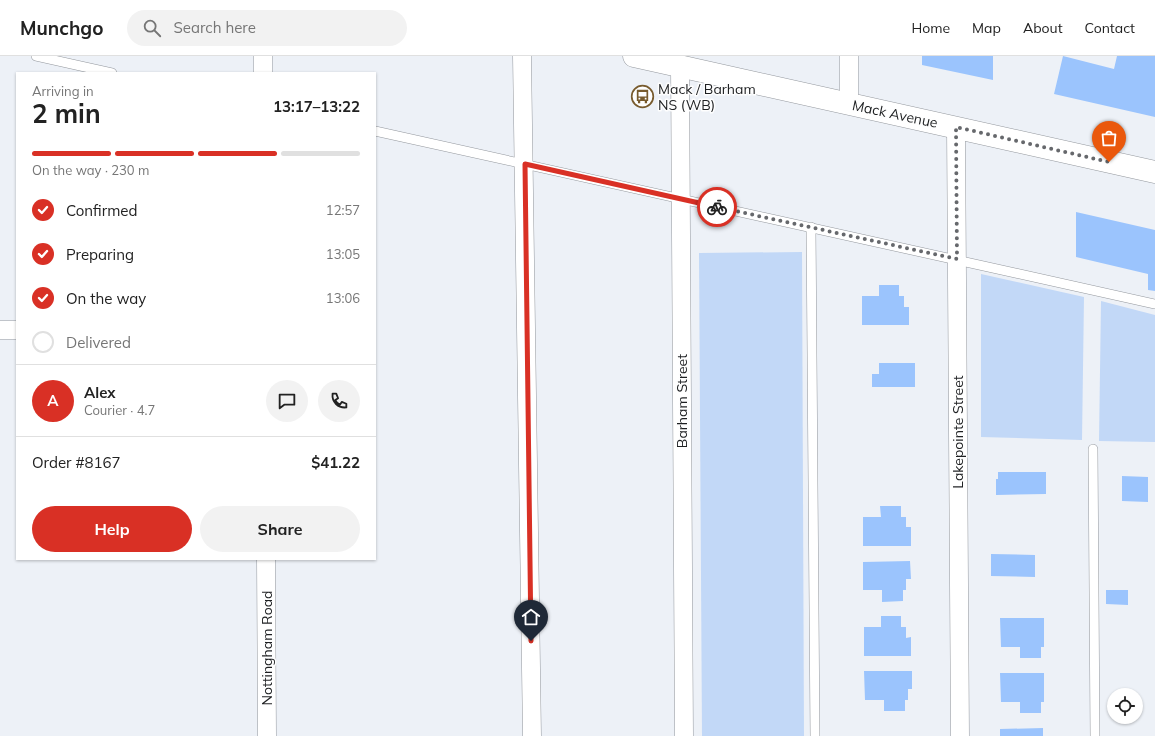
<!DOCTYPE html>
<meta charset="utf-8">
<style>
body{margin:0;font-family:Mulish,sans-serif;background:#f2f2f2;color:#222;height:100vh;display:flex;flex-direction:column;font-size:15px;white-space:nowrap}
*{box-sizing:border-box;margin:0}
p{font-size:13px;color:#767676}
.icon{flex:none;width:22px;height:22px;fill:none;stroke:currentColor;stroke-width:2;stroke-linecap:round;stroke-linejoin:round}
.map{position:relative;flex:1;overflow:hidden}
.panel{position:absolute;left:16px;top:16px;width:360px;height:488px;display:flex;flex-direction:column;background:#fff;border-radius:0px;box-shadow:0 1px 3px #0004}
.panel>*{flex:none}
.fabs{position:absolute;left:1107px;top:632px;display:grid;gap:8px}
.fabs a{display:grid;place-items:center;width:36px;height:36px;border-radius:50%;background:#fff;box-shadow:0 1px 3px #0004;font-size:20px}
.pin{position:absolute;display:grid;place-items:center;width:34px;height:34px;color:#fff;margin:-41px -17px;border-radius:50% 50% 50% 0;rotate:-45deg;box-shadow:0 0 4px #0007}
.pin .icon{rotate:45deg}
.courier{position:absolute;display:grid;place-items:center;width:40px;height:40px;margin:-20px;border:3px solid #d93025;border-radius:50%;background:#fff;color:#222;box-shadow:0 1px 5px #0007}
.head em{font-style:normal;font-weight:700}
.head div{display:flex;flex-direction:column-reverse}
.head{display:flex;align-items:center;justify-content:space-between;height:68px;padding:0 16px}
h1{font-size:26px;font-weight:700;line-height:30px}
.bar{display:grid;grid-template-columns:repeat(4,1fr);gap:6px 4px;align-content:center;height:48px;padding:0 16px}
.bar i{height:5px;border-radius:3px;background:#e0e0e0}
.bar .on{background:#d93025}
.bar p{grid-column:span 4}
.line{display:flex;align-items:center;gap:10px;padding:0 16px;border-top:1px solid #e0e0e0}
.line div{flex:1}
.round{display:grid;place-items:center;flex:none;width:42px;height:42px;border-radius:21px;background:#f2f2f2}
ol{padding:0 16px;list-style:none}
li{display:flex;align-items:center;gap:12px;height:44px}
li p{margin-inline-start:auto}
li .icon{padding:4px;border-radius:50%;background:#d93025;color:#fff;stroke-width:4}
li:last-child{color:#767676}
li i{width:22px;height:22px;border:2px solid #e0e0e0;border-radius:50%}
.cta{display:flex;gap:8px;margin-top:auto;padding:8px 16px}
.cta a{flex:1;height:46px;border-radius:24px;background:#d93025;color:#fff;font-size:16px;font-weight:700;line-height:46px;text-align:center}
.cta a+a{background:#f2f2f2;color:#222}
header{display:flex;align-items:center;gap:24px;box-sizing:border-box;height:56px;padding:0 20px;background:#fff;border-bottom:1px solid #e0e0e0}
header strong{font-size:19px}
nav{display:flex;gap:22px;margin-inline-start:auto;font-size:14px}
.search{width:280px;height:36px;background:#f2f2f2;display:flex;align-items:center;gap:10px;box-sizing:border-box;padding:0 14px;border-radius:22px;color:#767676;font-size:15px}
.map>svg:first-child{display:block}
.green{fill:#c2d8f7}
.building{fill:#9bc4fd}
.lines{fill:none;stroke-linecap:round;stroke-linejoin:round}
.service-casing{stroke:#93979d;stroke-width:10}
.minor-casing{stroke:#93979d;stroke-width:19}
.secondary-casing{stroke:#93979d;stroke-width:23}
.service{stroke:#fff;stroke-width:9}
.minor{stroke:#fff;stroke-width:18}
.secondary{stroke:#fff;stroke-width:22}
.done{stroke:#66686c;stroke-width:4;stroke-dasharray:0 7.2}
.route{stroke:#d93025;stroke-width:5}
.labels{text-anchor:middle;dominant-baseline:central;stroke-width:3;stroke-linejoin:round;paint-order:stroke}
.poi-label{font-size:14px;fill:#1d1f21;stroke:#fefefe;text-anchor:start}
.street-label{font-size:14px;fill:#1d1f21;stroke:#fefefe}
</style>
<header>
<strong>Munchgo</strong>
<div class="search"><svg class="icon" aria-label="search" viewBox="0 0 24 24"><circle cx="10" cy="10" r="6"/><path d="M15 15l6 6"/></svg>Search here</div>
<nav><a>Home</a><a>Map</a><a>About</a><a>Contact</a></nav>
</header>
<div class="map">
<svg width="1155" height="680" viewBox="0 0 1155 680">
<rect width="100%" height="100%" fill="#edf1f7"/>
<g class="green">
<polygon points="802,196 804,680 702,680 699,197"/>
<polygon points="981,218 1084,241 1082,384 981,381"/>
<polygon points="1101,245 1155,259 1155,386 1099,385"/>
</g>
<g class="building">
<polygon points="922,0 993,0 993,24 922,9"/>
<polygon points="1063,0 1114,13 1117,0 1155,0 1155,61 1054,38"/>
<polygon points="1076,156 1155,174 1155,235 1148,234 1148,218 1076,201"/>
<polygon points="879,229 899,229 899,240 904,240 904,251 909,251 909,269 862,269 862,240 879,240"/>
<polygon points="879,307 915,307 915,331 872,331 872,318 879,318"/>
<polygon points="998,416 1046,416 1046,438 996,439 996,423 998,423"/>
<polygon points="1122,420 1148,421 1148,446 1122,445"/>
<polygon points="880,450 901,450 901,461 906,461 906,471 911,471 911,490 863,490 863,461 881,461"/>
<polygon points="991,498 1035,499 1035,521 991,520"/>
<polygon points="910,505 911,523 906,523 906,534 903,534 903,545 882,546 882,534 863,534 863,506"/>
<polygon points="1106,534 1128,534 1128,549 1106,548"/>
<polygon points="881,560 901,560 901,571 906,571 906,582 911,581 911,600 864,600 864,571 881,571"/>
<polygon points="1000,562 1044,562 1044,591 1041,591 1041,602 1020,602 1020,591 1001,591"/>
<polygon points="864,615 912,615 912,633 908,633 908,644 905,644 905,655 884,655 884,644 865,644"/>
<polygon points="1000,617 1044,617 1044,646 1041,646 1041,657 1020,657 1020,646 1001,646"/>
<polygon points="1043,672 1043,680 1000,680 1000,673"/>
</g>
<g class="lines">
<defs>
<g id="service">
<polyline points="36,0 112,17"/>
<polyline points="375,75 1155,248"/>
<polyline points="811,171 815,680"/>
<polyline points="1093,393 1095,680"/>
</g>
<g id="minor">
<polyline points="263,0 263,17"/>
<polyline points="522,0 532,680"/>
<polyline points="680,10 684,680"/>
<polyline points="849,48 849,0"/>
<polyline points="956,71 960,680"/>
<polyline points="0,274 17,274"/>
<polyline points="266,503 267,680"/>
</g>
<polyline id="secondary" points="634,0 1155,116"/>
</defs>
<use href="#service" class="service-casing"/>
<use href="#minor" class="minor-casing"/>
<use href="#secondary" class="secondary-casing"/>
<use href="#service" class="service"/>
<use href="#minor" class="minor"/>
<use href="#secondary" class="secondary"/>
</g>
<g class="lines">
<polyline class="done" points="717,151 957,203 956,71 1109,106"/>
<polyline class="route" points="531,585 525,108 717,151"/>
</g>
<defs>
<symbol id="bus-ring" viewBox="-11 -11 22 22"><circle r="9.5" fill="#fefefe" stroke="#785b2e" stroke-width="1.5"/><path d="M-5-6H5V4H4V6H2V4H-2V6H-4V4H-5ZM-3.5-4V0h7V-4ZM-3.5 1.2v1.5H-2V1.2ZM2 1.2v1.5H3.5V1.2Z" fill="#785b2e"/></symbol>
</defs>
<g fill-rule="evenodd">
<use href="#bus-ring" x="630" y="28" width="25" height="25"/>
</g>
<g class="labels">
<g class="poi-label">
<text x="658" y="33">Mack / Barham<tspan x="658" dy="16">NS (WB)</tspan></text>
</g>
<g class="street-label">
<text transform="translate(895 58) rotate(12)">Mack Avenue</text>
<text transform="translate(682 345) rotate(-90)">Barham Street</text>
<text transform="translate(958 376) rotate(-90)">Lakepointe Street</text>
<text transform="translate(267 592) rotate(-90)">Nottingham Road</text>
</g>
</g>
</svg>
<div class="fabs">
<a><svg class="icon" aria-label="locate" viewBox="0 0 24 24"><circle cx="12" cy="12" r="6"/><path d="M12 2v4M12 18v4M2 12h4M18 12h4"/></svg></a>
</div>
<div class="pin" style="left:1109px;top:106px;background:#ea580c"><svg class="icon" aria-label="bag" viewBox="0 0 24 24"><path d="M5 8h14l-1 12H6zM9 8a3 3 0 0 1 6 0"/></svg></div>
<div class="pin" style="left:531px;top:585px;background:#1f2937"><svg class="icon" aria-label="home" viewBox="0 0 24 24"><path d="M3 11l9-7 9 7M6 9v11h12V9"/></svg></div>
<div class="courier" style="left:717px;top:151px"><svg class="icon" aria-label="bike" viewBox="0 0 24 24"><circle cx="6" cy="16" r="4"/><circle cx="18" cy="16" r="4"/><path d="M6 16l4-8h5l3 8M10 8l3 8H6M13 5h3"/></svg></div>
<section class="panel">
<div class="head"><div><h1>2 min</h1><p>Arriving in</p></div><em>13:17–13:22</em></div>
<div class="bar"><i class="on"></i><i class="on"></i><i class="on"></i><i></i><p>On the way · 230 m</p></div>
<ol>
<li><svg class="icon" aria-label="check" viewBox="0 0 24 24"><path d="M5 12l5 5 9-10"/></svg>Confirmed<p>12:57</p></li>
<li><svg class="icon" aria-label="check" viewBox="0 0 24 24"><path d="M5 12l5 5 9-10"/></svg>Preparing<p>13:05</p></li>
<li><svg class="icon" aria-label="check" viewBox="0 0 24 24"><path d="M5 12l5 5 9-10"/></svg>On the way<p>13:06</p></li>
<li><i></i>Delivered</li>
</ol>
<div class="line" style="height:72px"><b class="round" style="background:#d93025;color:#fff">A</b><div><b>Alex</b><p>Courier · 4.7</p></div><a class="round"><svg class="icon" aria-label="chat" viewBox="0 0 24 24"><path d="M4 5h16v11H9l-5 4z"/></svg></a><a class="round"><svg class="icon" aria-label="phone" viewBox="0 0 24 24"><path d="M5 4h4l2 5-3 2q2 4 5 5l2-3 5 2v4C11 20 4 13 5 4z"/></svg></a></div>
<div class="line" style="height:52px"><div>Order #8167</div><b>$41.22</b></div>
<div class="cta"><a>Help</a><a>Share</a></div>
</section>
</div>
